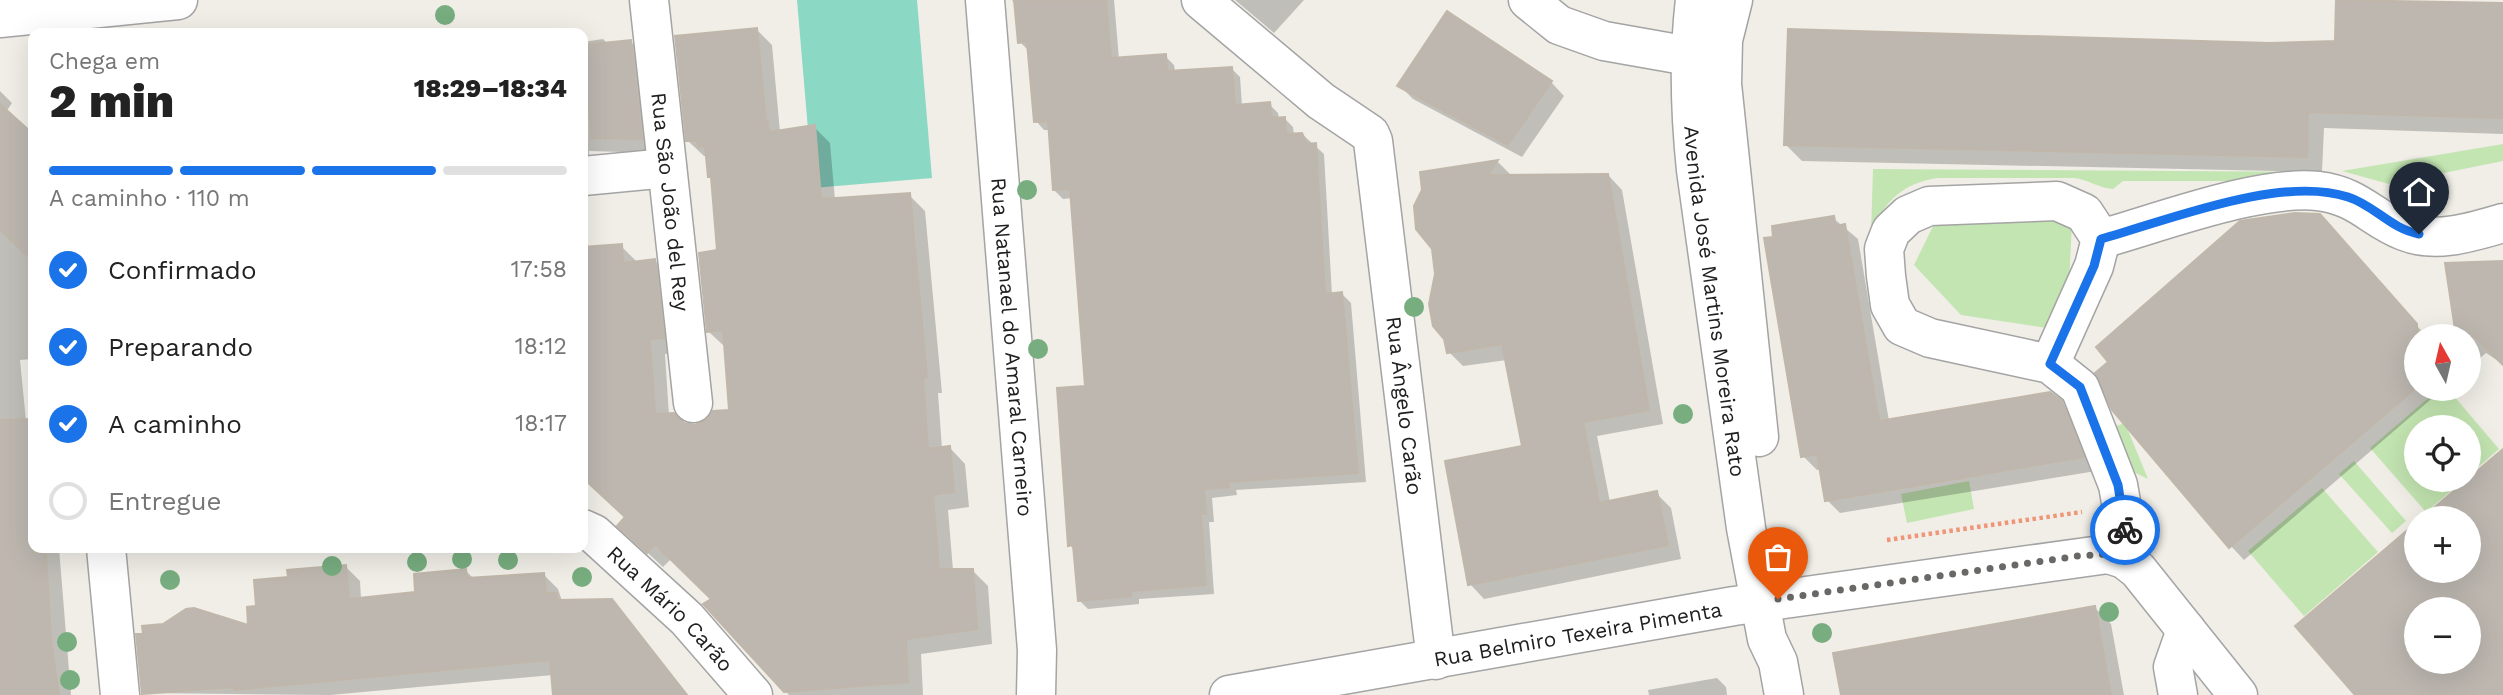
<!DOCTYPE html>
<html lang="pt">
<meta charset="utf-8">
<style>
body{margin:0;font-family:"Work Sans",sans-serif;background:#f2f2f2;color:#222;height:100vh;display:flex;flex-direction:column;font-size:26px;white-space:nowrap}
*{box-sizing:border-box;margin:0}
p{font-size:23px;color:#767676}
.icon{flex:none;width:38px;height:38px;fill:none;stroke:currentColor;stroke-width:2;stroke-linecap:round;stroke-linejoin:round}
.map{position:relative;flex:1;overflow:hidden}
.drawer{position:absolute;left:28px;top:28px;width:560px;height:525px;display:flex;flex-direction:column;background:#fff;border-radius:14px;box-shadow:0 7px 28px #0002}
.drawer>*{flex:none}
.needle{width:46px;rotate:352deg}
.controls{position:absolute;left:2404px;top:324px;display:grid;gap:14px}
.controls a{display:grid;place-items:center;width:77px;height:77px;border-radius:50%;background:#fff;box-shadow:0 7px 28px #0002;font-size:35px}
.pin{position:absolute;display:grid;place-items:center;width:60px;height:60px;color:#fff;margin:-72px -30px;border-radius:50% 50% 50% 0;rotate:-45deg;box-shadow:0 0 7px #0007}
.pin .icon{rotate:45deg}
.courier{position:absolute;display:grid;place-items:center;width:70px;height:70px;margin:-35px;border:5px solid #1a73e8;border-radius:50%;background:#fff;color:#222;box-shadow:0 2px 9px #0007}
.overview em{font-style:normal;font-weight:800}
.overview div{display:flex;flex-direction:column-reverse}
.overview{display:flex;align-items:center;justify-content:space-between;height:119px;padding:0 21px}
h1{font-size:46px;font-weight:800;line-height:52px}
.bar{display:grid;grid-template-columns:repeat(4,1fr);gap:10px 7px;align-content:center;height:84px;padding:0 21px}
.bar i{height:9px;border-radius:5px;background:#e0e0e0}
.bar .selected{background:#1a73e8}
.bar p{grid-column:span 4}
ol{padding:0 21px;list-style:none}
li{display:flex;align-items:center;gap:21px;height:77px}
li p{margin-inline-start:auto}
li .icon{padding:7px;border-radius:50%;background:#1a73e8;color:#fff;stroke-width:4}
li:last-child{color:#767676}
li i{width:38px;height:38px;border:4px solid #e0e0e0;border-radius:50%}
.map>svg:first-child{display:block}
.grass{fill:#c3e5b1}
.pitch{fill:#8bd8c5}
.shadow{fill:#0003;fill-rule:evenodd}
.building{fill:#bdb7b0;stroke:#c0b7aa;stroke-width:2;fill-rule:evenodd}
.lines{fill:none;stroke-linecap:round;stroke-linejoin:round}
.minor-casing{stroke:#a4a4a4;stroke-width:41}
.path{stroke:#ef9578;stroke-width:4.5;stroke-dasharray:3.5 3.5;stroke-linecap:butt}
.minor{stroke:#fff;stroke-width:38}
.tree{fill:#77ad7f}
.done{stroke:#696866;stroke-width:7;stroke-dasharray:0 12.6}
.route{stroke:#1a73e8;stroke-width:9}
.labels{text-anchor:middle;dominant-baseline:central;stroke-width:7;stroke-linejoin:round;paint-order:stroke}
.street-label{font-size:21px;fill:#202020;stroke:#fff}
</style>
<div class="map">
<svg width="2503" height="695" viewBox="0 0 2503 695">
<rect width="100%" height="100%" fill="#f0eee7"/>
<g class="grass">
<polygon points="2503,144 2503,161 2389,184 2342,171"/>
<path d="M1873,169L2314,172L2290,181H2123L2113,189C2098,188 2090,180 2074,178H1938C1903,183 1884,201 1871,234Z"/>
<polygon points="2064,211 2072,222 2067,325 2060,330 1961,315 1914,265 1940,212"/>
<polygon points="2447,388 2499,449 2469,475 2469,427 2417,427 2417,480 2464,480 2426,512 2370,448 2439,389"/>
<polygon points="2125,423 2148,479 2111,461 2104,430"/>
<polygon points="2354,461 2406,521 2392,533 2339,474"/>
<polygon points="1969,481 1974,509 1907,523 1901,494"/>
<polygon points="2322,488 2378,552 2304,616 2248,551"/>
</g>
<polygon class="pitch" points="797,0 917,0 932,178 813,188"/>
<g class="shadow">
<polygon points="1012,0 1114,0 1119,59 1165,56 1174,65 1175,72 1231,68 1240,77 1242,106 1269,104 1278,113 1279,119 1284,118 1293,127 1294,135 1302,134 1324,154 1332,295 1342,294 1351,303 1366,482 1236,490 1237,495 1212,498 1214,522 1209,522 1214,594 1139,599 1139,604 1088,609 1079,600 1075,551 1070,545 1087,387 1072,198 1063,199 1054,190 1050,130 1044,130 1036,121 1030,52 1020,42 1017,8"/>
<polygon points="1235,0 1304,0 1274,33"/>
<polygon points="2338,0 2503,5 2503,134 2324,128 2322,172 1802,161 1786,145 2269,44 2336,43"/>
<polygon points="286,29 291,33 226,33"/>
<polygon points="756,29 772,45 780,132 814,127 830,143 835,200 909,195 925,211 942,393 938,393 942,449 950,448 965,464 969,507 948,510 953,570 972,570 988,586 992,644 921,654 923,695 789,695 706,605 713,599 672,558 663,567 635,541 627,517 583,479 583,248 621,246 637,262 655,261 670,276 679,353 665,354 669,415 683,424 695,427 731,412 725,347 709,332 718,252 713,180 709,176 708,156 704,156 688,141"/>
<polygon points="603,39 608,44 631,42 645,56 655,153 589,151 590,170 583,176 583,42"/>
<polygon points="1551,82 1564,96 1522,157 1413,99 1399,85"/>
<polygon points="0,91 12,103 6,112 33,137 33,359 20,360 26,421 33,421 33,548 59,548 71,695 0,695"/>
<polygon points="1498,162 1512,176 1608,175 1622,190 1663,424 1597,436 1610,502 1656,493 1671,508 1681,559 1484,599 1470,584 1524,448 1507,360 1463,366 1449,352 1422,173"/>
<polygon points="2320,215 2426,336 2417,336 2417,388 2444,388 2244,560 2231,546 2111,362"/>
<polygon points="1833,218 1858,239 1889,421 2061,403 2075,417 2096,471 1840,513 1827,500 1822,469 1817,470 1803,456"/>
<polygon points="2503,263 2503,364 2486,353 2473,364 2469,360 2469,336 2457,336"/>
<path d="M2503,451V695H2357L2417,570H2469V518H2425ZM2417,609H2469V662H2417Z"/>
<polygon points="346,567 360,581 361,599 417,594 466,571 475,580 544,575 558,589 562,601 611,601 688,695 555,695 553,675 330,695 143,693 250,627 258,608 290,579"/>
<polygon points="2095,608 2111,624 2124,695 1841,695"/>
<polygon points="1717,678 1726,687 1727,695 1649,695 1648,690"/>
</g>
<g class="building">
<polygon points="1014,0 1106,0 1111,58 1166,54 1167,71 1232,67 1235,105 1270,102 1272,118 1285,117 1286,134 1302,133 1307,144 1316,143 1325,294 1342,292 1358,473 1228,482 1229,487 1204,489 1206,514 1201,514 1206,585 1131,591 1131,596 1078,601 1073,545 1068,546 1057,388 1085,386 1070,189 1053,190 1048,121 1034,122 1027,42 1018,43"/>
<polygon points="2336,0 2503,3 2503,118 2308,112 2307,157 1784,145 1788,29 2269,43 2335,41"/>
<polygon points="1447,11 1552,81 1508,145 1397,86"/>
<polygon points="757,28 766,123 768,122 769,132 815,125 821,199 910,193 927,377 923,378 928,449 950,446 954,492 933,495 939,569 973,569 977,629 906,639 908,682 784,692 703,604 711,599 655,544 647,553 617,526 625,517 583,478 583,247 622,244 623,263 655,259 664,338 650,339 655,414 674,413 684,423 695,425 706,420 713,411 729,410 723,330 707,332 699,253 717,250 711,177 708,177 705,146 698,147 697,141 686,141 675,36"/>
<polygon points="631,40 642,139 592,138 589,111 583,111 583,45"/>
<polygon points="0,104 33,134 33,261 0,230"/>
<polygon points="1498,160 1488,175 1608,174 1649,410 1583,422 1599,503 1657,491 1668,545 1468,585 1445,461 1522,446 1502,344 1447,353 1444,339 1433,326 1429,304 1435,274 1432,249 1416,229 1414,206 1422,190 1420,172"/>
<polygon points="2295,213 2320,214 2417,324 2417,387 2229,548 2112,410 2095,373 2108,362 2096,347 2240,221"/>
<polygon points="1834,216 1836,226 1845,224 1879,421 2050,392 2062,401 2084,457 1825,501 1817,454 1801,457 1764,238 1773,237 1772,226"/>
<polygon points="2503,261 2503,365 2474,336 2456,336 2445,263"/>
<polygon points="33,419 33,553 46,551 51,640 59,695 0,695 0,420"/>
<path d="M2503,449V695H2355L2295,626L2417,522V570H2469V518H2422ZM2417,609H2469V662H2417Z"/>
<polygon points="346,565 349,599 415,592 414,574 466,569 467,578 544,573 546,593 556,593 557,600 612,599 687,695 553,695 550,660 234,690 234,687 142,694 136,634 143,634 142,626 163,624 186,609 194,608 248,625 247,607 256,606 254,580 288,577 287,570"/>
<polygon points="2095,606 2111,695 1841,695 1833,653"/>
</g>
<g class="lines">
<defs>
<g id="minor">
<path id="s1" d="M649,0L693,403"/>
<path id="s2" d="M985,0L1037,650L1036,695"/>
<path id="s3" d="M1201,0L1321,101L1370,134L1373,141L1436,660"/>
<polyline points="1528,0 1559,25 1604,41 1689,56"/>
<path id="s4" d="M1695,0C1688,58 1690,112 1696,170L1746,528L1767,639L1778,662L1784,695"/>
<polyline points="1733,0 1723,40 1722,84 1759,437"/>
<polyline points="0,18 178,0"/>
<polyline points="583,176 667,168"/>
<polyline points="2050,364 2094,266 2101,239"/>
<path id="s5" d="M583,529L594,534L687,619L753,695"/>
<polyline points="106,548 120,695"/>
<path d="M2124,559L2125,525L2118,485L2080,388L2050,364L1930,338L1902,326L1890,305L1886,276L1884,249L1891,231L1908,215L1929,206L2057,201L2084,213L2101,239C2162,222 2258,185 2318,191C2359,196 2371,218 2404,231C2436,244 2472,232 2503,223"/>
<path id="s6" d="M1229,695L1734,606L2108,554L2124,559L2138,570L2238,695"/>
<polyline points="2178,695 2173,667 2186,630"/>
</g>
</defs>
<use href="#minor" class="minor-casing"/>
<polyline class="path" points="1887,540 2082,512"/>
<use href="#minor" class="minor"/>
</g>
<g class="tree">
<circle cx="445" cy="15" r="10"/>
<circle cx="1027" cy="190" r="10"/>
<circle cx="1414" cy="307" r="10"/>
<circle cx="1038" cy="349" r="10"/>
<circle cx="1683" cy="414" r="10"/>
<circle cx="462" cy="559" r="10"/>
<circle cx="508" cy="560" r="10"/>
<circle cx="417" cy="562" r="10"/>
<circle cx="332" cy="566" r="10"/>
<circle cx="582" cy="577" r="10"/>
<circle cx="170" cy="580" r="10"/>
<circle cx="2109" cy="612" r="10"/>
<circle cx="1822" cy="633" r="10"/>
<circle cx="67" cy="642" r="10"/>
<circle cx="70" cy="680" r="10"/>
</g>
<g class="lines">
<polyline class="done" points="1778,599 2078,556 2108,554 2124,559 2125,530"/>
<path class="route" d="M2125,530L2118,485L2080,387L2050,364L2094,266L2101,239C2169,220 2280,175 2348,197C2374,205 2391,229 2419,234"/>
</g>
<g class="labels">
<g class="street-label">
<text stroke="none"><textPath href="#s1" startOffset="203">Rua São João del Rey</textPath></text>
<text stroke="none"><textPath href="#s4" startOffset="303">Avenida José Martins Moreira Rato</textPath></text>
<text stroke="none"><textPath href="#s2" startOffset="348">Rua Natanael do Amaral Carneiro</textPath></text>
<text stroke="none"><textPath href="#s3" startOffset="490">Rua Ângelo Carão</textPath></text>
<text stroke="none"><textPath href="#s5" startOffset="119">Rua Mário Carão</textPath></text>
<text stroke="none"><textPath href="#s6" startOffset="354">Rua Belmiro Texeira Pimenta</textPath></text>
</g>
</g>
</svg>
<div class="controls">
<a><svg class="needle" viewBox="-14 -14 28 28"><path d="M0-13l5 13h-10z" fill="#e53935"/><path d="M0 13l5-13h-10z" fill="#767676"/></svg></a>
<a><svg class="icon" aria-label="locate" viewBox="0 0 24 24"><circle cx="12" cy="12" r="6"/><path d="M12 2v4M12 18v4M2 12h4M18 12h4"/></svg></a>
<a>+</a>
<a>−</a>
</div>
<div class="pin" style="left:1778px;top:599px;background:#ea580c"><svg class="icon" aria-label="bag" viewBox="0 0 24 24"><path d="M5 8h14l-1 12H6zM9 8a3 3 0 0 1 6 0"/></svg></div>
<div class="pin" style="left:2419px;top:234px;background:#1f2937"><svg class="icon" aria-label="home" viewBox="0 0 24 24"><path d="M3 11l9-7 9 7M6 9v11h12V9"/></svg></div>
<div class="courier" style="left:2125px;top:530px"><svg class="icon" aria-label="bike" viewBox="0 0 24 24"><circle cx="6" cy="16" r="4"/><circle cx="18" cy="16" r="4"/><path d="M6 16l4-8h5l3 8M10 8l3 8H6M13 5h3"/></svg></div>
<section class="drawer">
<div class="overview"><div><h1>2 min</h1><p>Chega em</p></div><em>18:29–18:34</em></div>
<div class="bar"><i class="selected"></i><i class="selected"></i><i class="selected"></i><i></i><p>A caminho · 110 m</p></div>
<ol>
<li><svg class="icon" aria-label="check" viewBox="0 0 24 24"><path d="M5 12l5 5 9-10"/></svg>Confirmado<p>17:58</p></li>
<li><svg class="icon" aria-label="check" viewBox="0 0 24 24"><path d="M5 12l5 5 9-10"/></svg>Preparando<p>18:12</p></li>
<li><svg class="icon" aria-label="check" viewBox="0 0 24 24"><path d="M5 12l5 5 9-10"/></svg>A caminho<p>18:17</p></li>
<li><i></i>Entregue</li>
</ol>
</section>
</div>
